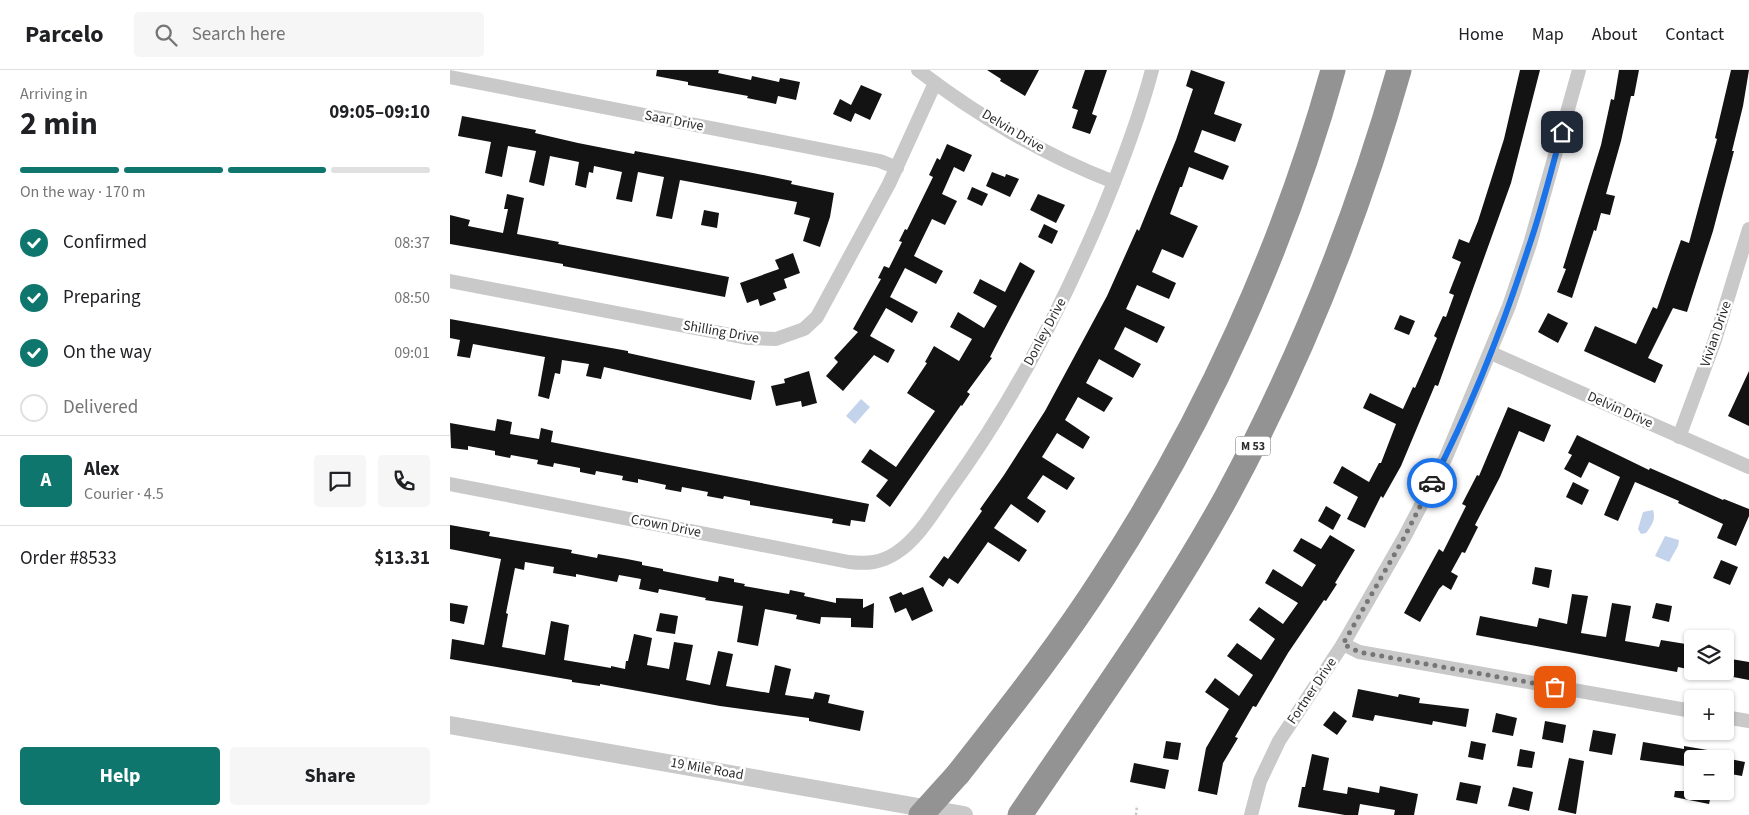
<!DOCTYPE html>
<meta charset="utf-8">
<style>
body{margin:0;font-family:"Source Sans 3",sans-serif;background:#f6f6f6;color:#202124;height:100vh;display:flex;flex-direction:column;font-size:19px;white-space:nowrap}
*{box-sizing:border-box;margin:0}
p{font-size:16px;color:#757577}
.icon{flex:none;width:28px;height:28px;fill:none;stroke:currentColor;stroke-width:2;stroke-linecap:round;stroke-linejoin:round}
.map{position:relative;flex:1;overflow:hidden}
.drawer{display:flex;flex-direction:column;background:#fff;width:450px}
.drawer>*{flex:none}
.tools{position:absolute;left:1234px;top:560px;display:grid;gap:10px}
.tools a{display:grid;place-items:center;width:50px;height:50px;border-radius:5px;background:#fff;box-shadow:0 1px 4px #0004;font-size:25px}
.pin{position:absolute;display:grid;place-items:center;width:42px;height:42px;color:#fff;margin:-21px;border-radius:10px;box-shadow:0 2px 8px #0006}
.courier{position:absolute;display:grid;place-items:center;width:50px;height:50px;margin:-25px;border:4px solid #1a73e8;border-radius:50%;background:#fff;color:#222;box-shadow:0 1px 6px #0007}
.headline em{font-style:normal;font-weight:700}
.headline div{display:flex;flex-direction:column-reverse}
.headline{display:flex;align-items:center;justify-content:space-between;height:85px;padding:0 20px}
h1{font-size:32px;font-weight:700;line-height:38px}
.bar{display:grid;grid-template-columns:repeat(4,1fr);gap:8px 5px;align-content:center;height:60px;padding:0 20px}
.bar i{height:6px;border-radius:4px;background:#e0e0e0}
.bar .current{background:#0f766e}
.bar p{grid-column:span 4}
.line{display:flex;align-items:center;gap:12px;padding:0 20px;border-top:1px solid #e0e0e0}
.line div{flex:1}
.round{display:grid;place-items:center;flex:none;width:52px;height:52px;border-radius:5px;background:#f6f6f6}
ol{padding:0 20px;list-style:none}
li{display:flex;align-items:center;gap:15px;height:55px}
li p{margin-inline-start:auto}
li .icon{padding:5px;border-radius:50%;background:#0f766e;color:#fff;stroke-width:4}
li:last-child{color:#757577}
li i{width:28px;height:28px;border:2px solid #e0e0e0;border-radius:50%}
.button{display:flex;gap:10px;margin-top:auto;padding:10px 20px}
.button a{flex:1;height:58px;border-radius:5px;background:#0f766e;color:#fff;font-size:20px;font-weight:700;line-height:58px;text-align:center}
.button a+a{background:#f6f6f6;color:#202124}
header{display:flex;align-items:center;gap:30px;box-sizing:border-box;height:70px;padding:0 25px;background:#fff;border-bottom:1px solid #e0e0e0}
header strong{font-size:24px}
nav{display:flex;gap:28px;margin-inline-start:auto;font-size:18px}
.search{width:350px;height:45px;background:#f6f6f6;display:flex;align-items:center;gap:12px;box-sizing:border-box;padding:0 18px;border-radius:5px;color:#757577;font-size:19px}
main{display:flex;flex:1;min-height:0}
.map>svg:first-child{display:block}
.water{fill:#c4d3ec}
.building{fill:#131313}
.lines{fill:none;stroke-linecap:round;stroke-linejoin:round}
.path{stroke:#c9c9c9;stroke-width:2.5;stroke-dasharray:2.5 2.5;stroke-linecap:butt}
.minor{stroke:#c9c9c9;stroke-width:14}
.tertiary{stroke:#c9c9c9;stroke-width:18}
.motorway{stroke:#939393;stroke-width:25}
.motorway-bridge{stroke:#939393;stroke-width:25}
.done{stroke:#767676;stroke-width:5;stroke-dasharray:0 9}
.route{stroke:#1a73e8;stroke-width:6}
.labels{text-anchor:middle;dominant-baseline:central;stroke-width:5;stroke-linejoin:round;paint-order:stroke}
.shield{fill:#fff;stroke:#6b6b6b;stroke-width:1}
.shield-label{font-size:12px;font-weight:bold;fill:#2c2c2c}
.street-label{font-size:14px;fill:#2c2c2c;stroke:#fff}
</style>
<header>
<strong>Parcelo</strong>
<div class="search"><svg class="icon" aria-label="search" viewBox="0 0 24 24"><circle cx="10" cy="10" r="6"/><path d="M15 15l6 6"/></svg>Search here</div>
<nav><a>Home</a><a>Map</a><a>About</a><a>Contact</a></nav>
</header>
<main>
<section class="drawer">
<div class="headline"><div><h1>2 min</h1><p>Arriving in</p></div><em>09:05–09:10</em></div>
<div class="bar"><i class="current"></i><i class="current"></i><i class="current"></i><i></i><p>On the way · 170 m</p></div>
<ol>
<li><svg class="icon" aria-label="check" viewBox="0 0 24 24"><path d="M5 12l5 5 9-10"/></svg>Confirmed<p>08:37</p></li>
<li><svg class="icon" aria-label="check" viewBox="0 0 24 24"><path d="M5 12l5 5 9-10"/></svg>Preparing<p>08:50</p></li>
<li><svg class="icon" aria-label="check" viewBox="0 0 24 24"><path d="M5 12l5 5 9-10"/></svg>On the way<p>09:01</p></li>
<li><i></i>Delivered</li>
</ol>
<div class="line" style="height:90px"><b class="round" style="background:#0f766e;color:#fff">A</b><div><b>Alex</b><p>Courier · 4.5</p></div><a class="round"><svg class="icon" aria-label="chat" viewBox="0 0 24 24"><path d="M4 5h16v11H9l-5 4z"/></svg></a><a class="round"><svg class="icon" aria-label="phone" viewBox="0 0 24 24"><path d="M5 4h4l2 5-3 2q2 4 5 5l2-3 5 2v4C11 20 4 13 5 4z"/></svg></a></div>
<div class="line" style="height:65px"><div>Order #8533</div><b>$13.31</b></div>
<div class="button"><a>Help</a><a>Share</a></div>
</section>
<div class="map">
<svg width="1299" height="745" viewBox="0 0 1299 745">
<rect width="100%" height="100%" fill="#fff"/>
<g class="water">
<polygon points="411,329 420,337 405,354 396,346"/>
<path d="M1203,440C1206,450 1202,455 1196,463L1191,464L1188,459L1193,442Z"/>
<polygon points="1215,466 1229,470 1228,476 1219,492 1205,486"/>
</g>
<g class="building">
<polygon points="207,0 269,0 268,3 301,10 302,6 329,12 330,8 350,12 346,30 328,26 326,34 297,28 298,26 238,15 238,12 206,6"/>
<polygon points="537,0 589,0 575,26 550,11 551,9"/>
<polygon points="635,0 657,0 642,44 647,46 640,64 622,58 628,40 622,38"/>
<polygon points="741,0 775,12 764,44 792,54 785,72 752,60 744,82 779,96 773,110 739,97 732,117 730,117 720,144 748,156 733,188 712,179 702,202 726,213 719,229 687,215 676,239 715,257 707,273 675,257 664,279 691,294 683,308 649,289 636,313 663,328 654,342 628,327 615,350 640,367 633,379 607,363 592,387 625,408 617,420 593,405 577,428 596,441 588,453 561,434 544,458 577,480 569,492 538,472 508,514 499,508 493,517 479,507 494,486 498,489 532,441 530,439 554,405 595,341 657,226 687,159 689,161 726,70 743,19 736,16"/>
<polygon points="1070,0 1090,0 1061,113 988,316 985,315 951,396 933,428 931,426 915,458 897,449 908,427 883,413 892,396 919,412 929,393 931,393 946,354 913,338 920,323 953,339 963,317 965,318 987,268 984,266 993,246 996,247 1004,225 999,223 1011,192 1002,188 1009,169 1019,173 1028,151 1054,69"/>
<polygon points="1169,0 1189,0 1184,26 1181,26 1171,71 1156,124 1165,126 1160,145 1151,143 1146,161 1144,160 1122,228 1107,222 1116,199 1113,198 1151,75 1161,29 1164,30"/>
<polygon points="1281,0 1299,0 1293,36 1282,81 1284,81 1263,161 1237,242 1223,238 1198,288 1213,295 1205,313 1134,281 1145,256 1186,274 1203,237 1207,239 1231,170 1239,173 1267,69 1265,68"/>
<polygon points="411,15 432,24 420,50 405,43 401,52 383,44 390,29 401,35"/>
<polygon points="12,46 86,60 85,63 128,73 184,84 185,81 303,103 342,111 341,114 384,123 380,147 370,177 353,171 360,148 344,144 347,132 230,110 222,149 206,146 214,107 188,102 182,132 166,129 172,102 144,96 143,103 139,102 136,118 125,115 129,92 100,86 94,116 79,112 86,81 58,76 52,107 35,103 41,72 8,66"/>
<polygon points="497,74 522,85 514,102 504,97 492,124 507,131 495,155 482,149 464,186 493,201 486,214 455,198 440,227 468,242 462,253 436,238 420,266 445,280 438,293 424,285 393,321 376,306 388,292 384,288 408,262 403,259 431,209 428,208 434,196 439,198 452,172 449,171 455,159 457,160 483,107 479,105 487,88 490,90"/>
<polygon points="542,102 555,107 556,104 569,109 560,127 536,116"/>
<polygon points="522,117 538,124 532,136 517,129"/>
<polygon points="57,124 74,128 67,164 109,172 108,174 279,207 275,227 113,196 113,194 0,174 0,145 20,150 18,156 53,163 58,139 54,139"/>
<polygon points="588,124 615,135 606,153 580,140"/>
<polygon points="254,140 269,143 267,158 251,155"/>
<polygon points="594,154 608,161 602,174 588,167"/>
<polygon points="343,183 350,203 334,209 337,218 323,223 326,230 310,236 308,229 297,233 290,213 329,199 325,190"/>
<polygon points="570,192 585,201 540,287 542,288 517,322 520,324 512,336 511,335 440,437 426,426 438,410 411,392 420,379 446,397 485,341 457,323 477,293 475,292 484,276 509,291 522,269 500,257 508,242 534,258 547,236 523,223 530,209 555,222"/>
<polygon points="1098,243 1118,253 1108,273 1088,262"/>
<polygon points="950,245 965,251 959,265 944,259"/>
<polygon points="0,249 178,281 178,283 305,311 301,330 154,297 151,309 136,306 139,294 112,290 110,304 105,303 99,329 88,326 95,287 23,274 20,288 7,286 10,270 0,268"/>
<polygon points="359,301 367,333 352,337 351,331 326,336 321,316 335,313 334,309"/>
<polygon points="1299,301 1299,356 1278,346"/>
<polygon points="1058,337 1101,355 1094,372 1069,361 1050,407 1025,455 1028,457 1015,483 1012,482 1001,502 1008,506 1001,520 993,515 989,519 970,552 954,543 989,479 993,482 1016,436 1012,434 1027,405 1029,406"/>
<polygon points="47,349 62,352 60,364 89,369 91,358 103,361 101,372 419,434 415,452 401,450 400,456 382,453 383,449 300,435 300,431 274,426 273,429 257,426 258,422 232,417 231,422 215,419 216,415 188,409 188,413 172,410 173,406 146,401 145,405 130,402 130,398 104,393 103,397 87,394 88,390 61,385 60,388 45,385 45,381 18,376 18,380 1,378 0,353 45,361"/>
<polygon points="1127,365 1199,400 1200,398 1273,430 1274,429 1299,439 1299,446 1286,476 1267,468 1273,454 1228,433 1229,431 1185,412 1168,451 1154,445 1170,407 1139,392 1131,408 1114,399 1122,385 1118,383"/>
<polygon points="1123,412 1139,420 1132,435 1116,427"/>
<polygon points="876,436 891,445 883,460 868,451"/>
<polygon points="0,455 40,462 39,466 122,480 121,483 147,488 148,484 177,489 192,492 192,495 213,499 213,501 268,512 269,506 284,509 284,512 295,514 294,516 339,524 340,520 355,523 354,526 386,533 386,528 413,529 413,538 424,533 423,558 401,557 401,548 371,547 370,554 346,549 347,545 315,539 308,576 287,572 293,536 255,530 256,528 209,519 208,523 189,519 191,509 169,505 167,512 126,504 126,507 103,503 104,497 75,492 74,500 65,498 56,543 58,544 52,577 95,585 101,551 119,555 114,590 161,598 161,596 175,599 176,591 178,591 184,564 202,568 197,595 219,599 224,572 243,575 236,610 260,615 268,581 283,584 276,616 319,623 325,595 341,599 335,625 363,629 365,622 380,625 378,633 414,641 410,661 359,651 359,648 270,636 150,614 150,616 122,612 122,610 0,589 2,569 34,575 51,489 0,479"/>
<polygon points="880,465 905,480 885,513 887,514 876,531 874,530 838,583 806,637 803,636 785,667 788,668 773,693 767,725 748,721 756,678 779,639 755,622 765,608 789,626 803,605 777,586 787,573 811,590 825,569 799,550 809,537 833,554 848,533 815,513 823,499 852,517 866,495 843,481 851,468 871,479"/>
<polygon points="1271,490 1288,497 1280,515 1263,508"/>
<polygon points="1085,497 1102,500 1099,518 1082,514"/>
<polygon points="473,517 483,541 462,551 456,538 445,543 439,527 451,522 453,525"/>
<polygon points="1122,524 1138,526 1131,563 1156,567 1162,533 1181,536 1175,571 1209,577 1211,570 1242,575 1242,600 1228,597 1227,602 1026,565 1030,546 1087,557 1089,548 1117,554"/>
<polygon points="0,533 18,536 14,554 0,551"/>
<polygon points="1206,533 1222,536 1219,552 1202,548"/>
<polygon points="210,543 228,546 225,564 206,561"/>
<polygon points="1281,589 1299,592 1299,610 1278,606"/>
<polygon points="908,619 948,627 949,624 970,628 969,633 1019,639 1016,657 983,651 982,655 925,645 923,651 902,647"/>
<polygon points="884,641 897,651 887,665 873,655"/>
<polygon points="1046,643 1067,648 1063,666 1042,662"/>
<polygon points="1095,651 1116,655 1113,673 1092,669"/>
<polygon points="1143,660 1166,664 1162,685 1139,681"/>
<polygon points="716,671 731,673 728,690 713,688"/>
<polygon points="1021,671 1036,674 1033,690 1018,687"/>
<polygon points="1193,672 1234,679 1234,676 1269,682 1268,689 1242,689 1242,697 1190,690"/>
<polygon points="1070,679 1085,682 1082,698 1067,696"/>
<polygon points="862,684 879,688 873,720 897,724 898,717 929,723 930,716 968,724 964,745 944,745 945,740 910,734 908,745 895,745 848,737 852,717 855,717"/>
<polygon points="1119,688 1134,691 1126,744 1108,740"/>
<polygon points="1275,688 1295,692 1292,706 1275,703"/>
<polygon points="684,693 719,700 715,719 680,712"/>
<polygon points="1010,712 1031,716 1027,734 1006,730"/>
<polygon points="1063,717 1083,722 1079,741 1058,736"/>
<polygon points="1225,721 1262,721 1259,734 1224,727"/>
</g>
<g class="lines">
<polyline class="path" points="686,745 687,735"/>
<g class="minor">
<path d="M468,0C526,45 596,86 664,112"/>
<polyline points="0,7 430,91 447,98"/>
<polyline points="0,211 297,268 326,269 354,259 367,247 439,114 485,13"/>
<polyline points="1041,283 1299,397"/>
<polyline points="1229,367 1265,270 1299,159"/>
<path d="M0,414L399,492C417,494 431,493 446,483C469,468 484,441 499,420C561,335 611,239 652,142C671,96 689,49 702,0"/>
<polyline points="893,574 909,582 1242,641"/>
<polyline points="1275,647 1299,651"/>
<polyline points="801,745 810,711 829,671 893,574 955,466 996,387 1059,236 1080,174 1129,0"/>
</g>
<polyline class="tertiary" points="0,655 514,745"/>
<g class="motorway">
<path d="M508,704C559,639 610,575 654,506C755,351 834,177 883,0"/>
<path d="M570,745C641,640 716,537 777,426C850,291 907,148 949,0"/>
</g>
<polyline class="motorway-bridge" points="471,745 508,704"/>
</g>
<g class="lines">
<polyline class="done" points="982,413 955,466 893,574 909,582 1105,617"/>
<path class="route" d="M982,413C1021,338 1053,257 1079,176C1092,139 1101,100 1112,62"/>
</g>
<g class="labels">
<rect class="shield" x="785.5" y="366.5" width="35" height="19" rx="4"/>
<g class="shield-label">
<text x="803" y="376">M 53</text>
</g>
<g class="street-label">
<text transform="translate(224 51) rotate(11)">Saar Drive</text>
<text transform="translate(563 61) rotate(31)">Delvin Drive</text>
<text transform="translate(271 262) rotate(10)">Shilling Drive</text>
<text transform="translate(595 262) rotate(-62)">Donley Drive</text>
<text transform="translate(1266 264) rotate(-71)">Vivian Drive</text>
<text transform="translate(1170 340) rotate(24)">Delvin Drive</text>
<text transform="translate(216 456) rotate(11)">Crown Drive</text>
<text transform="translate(862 621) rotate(-56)">Fortner Drive</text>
<text transform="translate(257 699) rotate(10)">19 Mile Road</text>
</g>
</g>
</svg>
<div class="tools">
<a><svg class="icon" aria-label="layers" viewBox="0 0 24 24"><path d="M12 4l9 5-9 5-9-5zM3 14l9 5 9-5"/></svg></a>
<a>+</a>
<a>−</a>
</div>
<div class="pin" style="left:1105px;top:617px;background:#ea580c"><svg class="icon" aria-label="bag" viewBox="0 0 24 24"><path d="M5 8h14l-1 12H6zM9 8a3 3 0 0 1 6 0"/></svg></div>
<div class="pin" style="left:1112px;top:62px;background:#1f2937"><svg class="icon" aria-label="home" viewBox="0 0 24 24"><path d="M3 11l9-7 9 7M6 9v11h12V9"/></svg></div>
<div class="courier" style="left:982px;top:413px"><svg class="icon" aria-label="car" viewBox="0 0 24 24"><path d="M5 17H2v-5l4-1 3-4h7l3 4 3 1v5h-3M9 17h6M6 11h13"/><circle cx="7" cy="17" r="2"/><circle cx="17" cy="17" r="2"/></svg></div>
</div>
</main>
